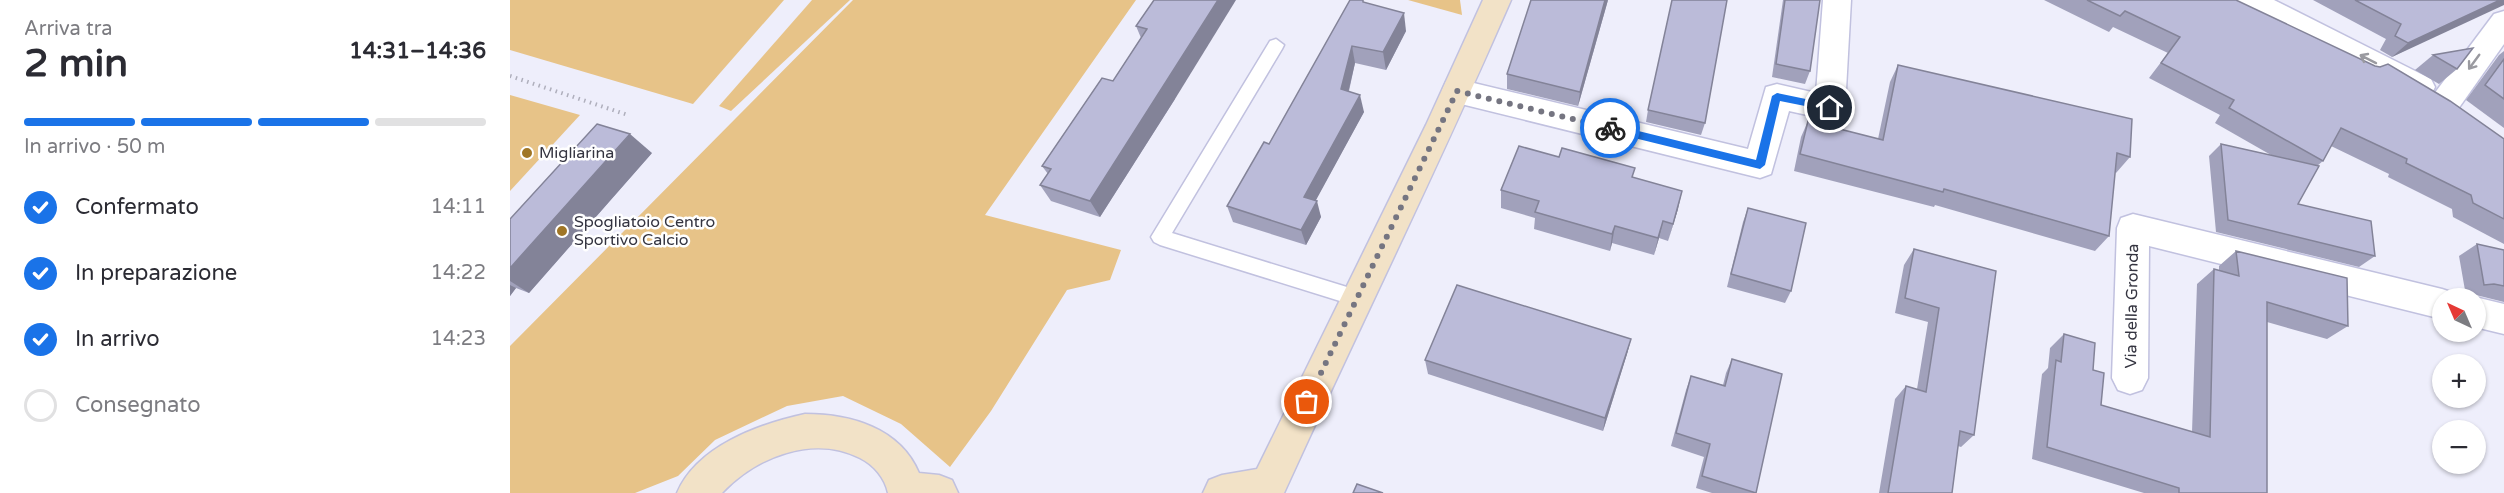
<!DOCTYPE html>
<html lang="it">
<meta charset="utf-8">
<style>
body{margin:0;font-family:"Varela Round",sans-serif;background:#f7f7f7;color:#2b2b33;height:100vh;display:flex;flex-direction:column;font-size:22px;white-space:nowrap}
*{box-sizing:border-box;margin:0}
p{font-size:20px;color:#7c7c81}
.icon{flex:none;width:33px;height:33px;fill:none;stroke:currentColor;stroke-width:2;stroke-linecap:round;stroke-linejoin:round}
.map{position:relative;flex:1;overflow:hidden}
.sheet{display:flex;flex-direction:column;background:#fff;width:510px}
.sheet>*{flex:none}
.needle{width:39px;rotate:316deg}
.tools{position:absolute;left:1922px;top:288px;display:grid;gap:12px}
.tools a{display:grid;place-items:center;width:54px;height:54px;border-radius:50%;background:#fff;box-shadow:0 2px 4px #0004;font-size:30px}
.pin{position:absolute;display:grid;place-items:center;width:51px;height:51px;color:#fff;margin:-26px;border:3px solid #fff;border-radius:50%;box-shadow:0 2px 6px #0007}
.courier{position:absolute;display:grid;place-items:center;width:60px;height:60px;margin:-30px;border:4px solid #1a73e8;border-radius:50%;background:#fff;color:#222;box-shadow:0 2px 8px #0007}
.head em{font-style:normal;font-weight:700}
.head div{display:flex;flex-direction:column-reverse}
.head{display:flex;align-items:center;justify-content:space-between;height:102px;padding:0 24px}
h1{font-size:39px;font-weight:700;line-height:45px}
.bar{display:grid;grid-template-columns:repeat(4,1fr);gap:9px 6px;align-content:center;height:72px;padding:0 24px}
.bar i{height:8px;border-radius:4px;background:#e1e1e2}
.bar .current{background:#1a73e8}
.bar p{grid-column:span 4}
ol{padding:0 24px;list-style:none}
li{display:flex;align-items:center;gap:18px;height:66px}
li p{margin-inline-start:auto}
li .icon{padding:6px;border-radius:50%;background:#1a73e8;color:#fff;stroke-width:4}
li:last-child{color:#7c7c81}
li i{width:33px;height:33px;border:3px solid #e1e1e2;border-radius:50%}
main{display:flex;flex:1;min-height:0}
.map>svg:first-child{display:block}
.green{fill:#e7c388}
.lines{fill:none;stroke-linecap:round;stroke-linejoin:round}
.lane-casing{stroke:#c1c1df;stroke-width:3}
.street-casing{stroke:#c1c1df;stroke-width:3}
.secondary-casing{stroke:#c1c1df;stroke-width:3}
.path{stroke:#afafbc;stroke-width:4;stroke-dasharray:1.5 4.5;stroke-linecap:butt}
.lane{fill:#fff;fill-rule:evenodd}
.street{fill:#fff;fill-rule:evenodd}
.secondary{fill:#f2e2c7;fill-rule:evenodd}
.wall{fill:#a1a1bb}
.shaded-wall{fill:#838398}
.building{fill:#bbbbd9;stroke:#838398;stroke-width:1.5}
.oneway{stroke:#9a9aa0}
.route{fill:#1a73e8}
.done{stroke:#757581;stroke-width:6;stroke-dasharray:0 10.8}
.poi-dot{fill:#a07626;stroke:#fff;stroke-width:2}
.labels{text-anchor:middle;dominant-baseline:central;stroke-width:5;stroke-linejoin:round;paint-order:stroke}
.poi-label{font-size:16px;fill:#343440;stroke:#fff;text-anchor:start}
.street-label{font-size:16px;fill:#343440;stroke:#fff}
</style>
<main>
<section class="sheet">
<div class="head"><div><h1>2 min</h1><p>Arriva tra</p></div><em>14:31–14:36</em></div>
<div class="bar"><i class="current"></i><i class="current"></i><i class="current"></i><i></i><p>In arrivo · 50 m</p></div>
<ol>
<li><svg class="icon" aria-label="check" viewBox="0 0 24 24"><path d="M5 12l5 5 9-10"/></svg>Confermato<p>14:11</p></li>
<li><svg class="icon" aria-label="check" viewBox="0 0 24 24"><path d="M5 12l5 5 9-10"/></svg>In preparazione<p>14:22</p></li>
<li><svg class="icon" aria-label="check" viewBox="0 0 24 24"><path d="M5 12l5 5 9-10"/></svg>In arrivo<p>14:23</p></li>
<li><i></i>Consegnato</li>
</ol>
</section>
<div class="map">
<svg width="1994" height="493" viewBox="0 0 1994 493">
<rect width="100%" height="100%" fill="#eeeefb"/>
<g class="green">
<polygon points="0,0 274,0 183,104 0,50"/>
<polygon points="302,0 340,0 221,111 209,106"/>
<polygon points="343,0 626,0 475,215 611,250 600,280 557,290 481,411 440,467 391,424 333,396 277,406 205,440 168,476 125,493 0,493 0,346"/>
<polygon points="898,0 950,0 952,15"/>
<polygon points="0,95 70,115 0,191"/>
</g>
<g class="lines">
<defs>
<polygon id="lane" points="766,39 774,45 772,49 662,233 853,292 855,298 853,304 846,306 650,245 644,242 641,237 760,41"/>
<g id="street">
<polygon points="1313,0 1341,0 1335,108 1331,117 1320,120 1279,111 1261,174 1250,178 947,103 936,100 932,91 936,82 947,79 1238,149 1256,87 1267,84 1306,93"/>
<polygon points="1725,0 1764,0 1921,79 1925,87 1921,95 1910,99 1899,95 1729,8"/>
<polygon points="1994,11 1994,44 1946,112 1935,115 1924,112 1920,103 1924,94 1984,14"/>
<polygon points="1623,214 1932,289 1944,293 1946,298 1932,298 1932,319 1639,246 1638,378 1632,390 1620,394 1608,390 1602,378 1607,228 1611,218"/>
<polygon points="1965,297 1994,304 1994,334 1965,327 1965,298 1960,298"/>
</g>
<g id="secondary">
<path d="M973,0H1001C929,166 849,328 774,493H693L699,480L712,475L747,469L916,125Z"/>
<path d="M295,414C341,414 390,428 409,473L429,475L442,480L448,493H378C375,478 364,465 350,458C303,434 246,457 212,493H167C187,446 249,424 295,414Z"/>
</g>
</defs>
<use href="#lane" class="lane-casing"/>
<use href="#street" class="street-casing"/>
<use href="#secondary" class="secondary-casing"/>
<polyline class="path" points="0,76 118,115"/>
<use href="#lane" class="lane"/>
<use href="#street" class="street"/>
<use href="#secondary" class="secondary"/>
</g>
<g class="wall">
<polygon points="644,0 665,99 590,217 541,201 530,185 538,174 532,166 603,81 631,38 626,26"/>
<polygon points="1098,0 1068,106 997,89 997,74"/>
<polygon points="1273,0 1310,0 1300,71 1295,84 1262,77"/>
<polygon points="1534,0 1726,0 1994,139 1994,244 1943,217 1942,209 1878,177 1879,174 1821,146 1813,161 1807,166 1788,204 1865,256 1849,267 1706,232 1699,156 1711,144 1761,155 1705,123 1710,115 1639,78 1658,53 1603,27 1599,32"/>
<polygon points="1803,0 1994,0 1882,57 1870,50 1876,39"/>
<polygon points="857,3 896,31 876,70 845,63 839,91 854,112 805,201 811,217 796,245 723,222 717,206 759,144"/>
<polygon points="1994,51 1994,128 1956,100 1989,55"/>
<polygon points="1923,55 1947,69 1929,84 1905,70"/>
<polygon points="1388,65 1620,157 1606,173 1605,172 1599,236 1585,251 1425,205 1424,207 1284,171 1291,137 1298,121 1368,139 1380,82"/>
<polygon points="1138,110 1195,123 1191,135 1136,122"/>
<polygon points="142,153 19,293 6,288 0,296 0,219"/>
<polygon points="1123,178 1168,209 1158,241 1149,238 1144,255 1102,243 1100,251 1024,229 1025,218 991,208 991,190"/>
<polygon points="1238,208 1281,291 1275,303 1217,287 1233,222"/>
<polygon points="1967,244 1994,250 1994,302 1966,295 1956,296 1949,256"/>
<polygon points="1404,249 1486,271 1464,435 1451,447 1448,446 1442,493 1369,493 1385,399 1396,386 1407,389 1418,322 1385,313 1394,265"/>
<polygon points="1726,251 1838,326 1817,339 1757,322 1757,493 1634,493 1522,459 1532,374 1538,368 1540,348 1554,334 1583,370 1591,405 1682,432 1687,284 1704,269 1709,270 1709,266"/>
<polygon points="1121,339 1117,354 1093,431 918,374 915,360"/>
<polygon points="1222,359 1272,374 1245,493 1202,493 1186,488 1194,457 1161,446 1176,390 1181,376 1213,385 1216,373"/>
</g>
<g class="shaded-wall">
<polygon points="708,0 726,0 665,99 590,217 580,201"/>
<polygon points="1095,0 1098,0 1068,106 1070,92"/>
<polygon points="1990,0 1994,0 1994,5 1882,57 1898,43"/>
<polygon points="894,13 896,31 876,70 873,52"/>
<polygon points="842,46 845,63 835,106 831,89"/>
<polygon points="850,95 854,112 799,213 794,197"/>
<polygon points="120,134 142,153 19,293 0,281 0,268"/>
<polygon points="1172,191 1168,209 1158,241 1163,224"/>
<polygon points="807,201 811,217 796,245 791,230"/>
<polygon points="1153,221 1149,238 1144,255 1148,238"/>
<polygon points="1105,226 1102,243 1100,251 1102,234"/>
<polygon points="0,285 6,288 0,296"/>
<polygon points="1121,339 1117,354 1093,431 1095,418"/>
</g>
<g class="building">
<polygon points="644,0 708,0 580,201 530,185 541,169 532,166 592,78 603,81 637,29 626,26"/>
<polygon points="840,0 853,0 853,2 894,13 873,52 842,46 831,89 850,95 794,197 807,201 791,230 717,206 754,142 759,144"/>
<polygon points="1021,0 1095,0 1070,92 997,74"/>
<polygon points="1162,0 1217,0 1195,123 1138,110"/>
<polygon points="1275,0 1310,0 1300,71 1266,64"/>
<polygon points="1577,0 1726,0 1865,66 1870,67 1878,64 1940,101 1994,139 1994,219 1963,203 1961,195 1896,163 1897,159 1831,128 1813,161 1719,108 1724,100 1651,63 1670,37 1615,11 1610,16"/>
<polygon points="1845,0 1990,0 1898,43 1885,36 1891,24"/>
<polygon points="1963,48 1947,69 1923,55"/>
<polygon points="1994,59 1994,99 1975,85"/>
<polygon points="1388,65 1622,119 1620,157 1607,153 1599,236 1434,189 1433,192 1290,154 1298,121 1373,140"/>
<polygon points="87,124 120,134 0,268 0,219"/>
<polygon points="1711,144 1809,166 1788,204 1861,221 1865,256 1718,220"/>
<polygon points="1009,146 1049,157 1052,148 1125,168 1122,177 1172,191 1163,224 1153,221 1148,238 1105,226 1102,234 1025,212 1029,201 991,190"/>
<polygon points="1238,208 1296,223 1281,291 1221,274"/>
<polygon points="1967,244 1994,250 1994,286 1984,284 1974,285"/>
<polygon points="1404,249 1486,271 1464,435 1450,431 1442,493 1378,493 1396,386 1416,392 1429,308 1395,298"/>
<polygon points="1726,251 1837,278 1838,326 1757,302 1757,493 1669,493 1669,488 1537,447 1546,360 1551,362 1554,334 1585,343 1583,370 1594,373 1591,405 1700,437 1704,269 1729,276"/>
<polygon points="947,285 1121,339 1095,418 915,360"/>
<polygon points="1222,359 1272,374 1246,493 1192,476 1200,444 1166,433 1181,376 1215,386"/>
<polygon points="847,484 873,493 843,493"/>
</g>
<defs><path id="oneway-shaft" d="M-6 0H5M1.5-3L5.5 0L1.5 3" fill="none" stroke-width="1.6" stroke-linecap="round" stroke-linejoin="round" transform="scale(1.5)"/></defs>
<g class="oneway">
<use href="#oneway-shaft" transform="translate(1858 59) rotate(-153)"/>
<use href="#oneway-shaft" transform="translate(1964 62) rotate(126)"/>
</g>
<polygon class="route" points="1267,93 1320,104 1324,108 1320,111 1270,101 1255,165 1250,169 1100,132 1095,128 1100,124 1246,160 1262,96"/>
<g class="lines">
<polyline class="done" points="797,402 947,91 1100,128"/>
</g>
<g class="poi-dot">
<circle cx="17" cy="153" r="6"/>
<circle cx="52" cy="231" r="6"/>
</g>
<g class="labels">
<g class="poi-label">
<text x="29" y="153">Migliarina</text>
<text x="64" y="222">Spogliatoio Centro<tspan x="64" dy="18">Sportivo Calcio</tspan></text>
</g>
<g class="street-label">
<text transform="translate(1622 306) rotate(-89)">Via della Gronda</text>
</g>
</g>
</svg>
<div class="tools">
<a><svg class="needle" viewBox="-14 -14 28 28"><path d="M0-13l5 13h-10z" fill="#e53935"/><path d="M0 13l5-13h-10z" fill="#7c7c81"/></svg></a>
<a>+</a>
<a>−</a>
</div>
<div class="pin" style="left:797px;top:402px;background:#ea580c"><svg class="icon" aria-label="bag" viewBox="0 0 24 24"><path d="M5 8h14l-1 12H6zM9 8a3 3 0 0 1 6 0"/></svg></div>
<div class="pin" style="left:1320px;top:108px;background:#1f2937"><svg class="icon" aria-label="home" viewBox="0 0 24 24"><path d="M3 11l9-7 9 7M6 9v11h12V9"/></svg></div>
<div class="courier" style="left:1100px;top:128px"><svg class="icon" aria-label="bike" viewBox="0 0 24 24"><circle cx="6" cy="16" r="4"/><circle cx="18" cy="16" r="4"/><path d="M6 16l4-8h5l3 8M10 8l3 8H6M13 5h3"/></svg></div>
</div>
</main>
